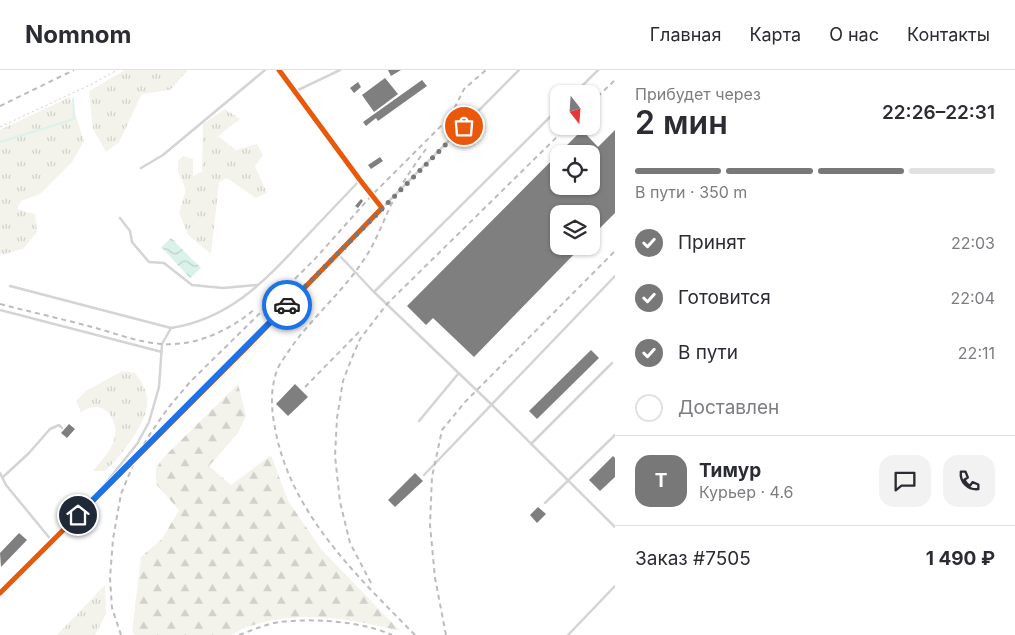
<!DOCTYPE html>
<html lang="ru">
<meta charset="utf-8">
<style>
body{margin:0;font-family:Inter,sans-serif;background:#f2f2f3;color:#2b2b33;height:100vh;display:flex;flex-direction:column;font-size:19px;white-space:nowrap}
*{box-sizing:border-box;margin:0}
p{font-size:16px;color:#7c7c81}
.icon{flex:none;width:28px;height:28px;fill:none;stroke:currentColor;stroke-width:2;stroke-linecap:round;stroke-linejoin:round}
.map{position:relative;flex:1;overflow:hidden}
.sheet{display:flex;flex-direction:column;background:#fff;width:400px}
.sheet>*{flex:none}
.needle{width:32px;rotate:163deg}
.fabs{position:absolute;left:550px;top:15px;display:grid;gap:10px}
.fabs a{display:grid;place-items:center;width:50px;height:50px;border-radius:10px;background:#fff;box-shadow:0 1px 4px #0004;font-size:25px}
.pin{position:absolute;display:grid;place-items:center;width:42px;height:42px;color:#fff;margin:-21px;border:2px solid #fff;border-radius:50%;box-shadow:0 1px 5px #0007}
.courier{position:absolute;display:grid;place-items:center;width:50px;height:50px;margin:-25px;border:4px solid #1a73e8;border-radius:50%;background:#fff;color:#222;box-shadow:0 1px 6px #0007}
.overview em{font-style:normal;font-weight:600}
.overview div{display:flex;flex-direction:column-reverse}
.overview{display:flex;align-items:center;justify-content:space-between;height:85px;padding:0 20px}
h1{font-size:32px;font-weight:600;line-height:38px}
.bar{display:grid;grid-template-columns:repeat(4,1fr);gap:8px 5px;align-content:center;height:60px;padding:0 20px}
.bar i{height:6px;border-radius:4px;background:#e1e1e2}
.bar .selected{background:#787878}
.bar p{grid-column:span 4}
.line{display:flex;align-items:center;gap:12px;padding:0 20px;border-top:1px solid #e1e1e2}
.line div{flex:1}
.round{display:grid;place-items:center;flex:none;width:52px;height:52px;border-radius:15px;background:#f2f2f3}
ol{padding:0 20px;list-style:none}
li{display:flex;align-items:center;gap:15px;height:55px}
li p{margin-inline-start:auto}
li .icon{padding:5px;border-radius:50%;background:#787878;color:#fff;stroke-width:4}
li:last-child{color:#7c7c81}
li i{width:28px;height:28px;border:2px solid #e1e1e2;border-radius:50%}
header{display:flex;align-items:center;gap:30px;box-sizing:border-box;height:70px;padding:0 25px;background:#fff;border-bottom:1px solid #e1e1e2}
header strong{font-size:24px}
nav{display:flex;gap:28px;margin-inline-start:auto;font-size:18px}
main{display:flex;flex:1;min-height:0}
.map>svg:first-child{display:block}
.grass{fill:url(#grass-tufts)}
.forest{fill:url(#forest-firs)}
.water{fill:url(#water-waves)}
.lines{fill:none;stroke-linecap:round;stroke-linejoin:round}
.stream{stroke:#dbf2eb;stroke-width:2}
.building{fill:#7f7f7f;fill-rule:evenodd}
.path{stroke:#d4d4d4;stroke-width:1;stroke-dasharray:2.5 2.5;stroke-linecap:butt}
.service{stroke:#d4d4d4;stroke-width:2.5}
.tertiary{stroke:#d4d4d4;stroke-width:5.5}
.rail{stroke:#bcbcbc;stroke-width:2;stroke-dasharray:5 4;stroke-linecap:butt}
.cycleway-casing{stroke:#fff;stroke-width:8}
.cycleway{stroke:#e8590c;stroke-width:5}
.done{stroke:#787878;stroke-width:5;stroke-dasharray:0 9}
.route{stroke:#1a73e8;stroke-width:6}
</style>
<header>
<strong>Nomnom</strong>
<nav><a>Главная</a><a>Карта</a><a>О нас</a><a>Контакты</a></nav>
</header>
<main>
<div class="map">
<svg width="615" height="565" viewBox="0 0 615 565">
<defs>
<pattern id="grass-tufts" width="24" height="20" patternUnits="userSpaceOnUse" patternTransform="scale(1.25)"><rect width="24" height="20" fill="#f3f2eb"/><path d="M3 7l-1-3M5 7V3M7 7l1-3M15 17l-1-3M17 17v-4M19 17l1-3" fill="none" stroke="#d1d0ca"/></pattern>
<pattern id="forest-firs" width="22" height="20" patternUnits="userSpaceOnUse" patternTransform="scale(1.25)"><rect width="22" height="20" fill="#f3f2eb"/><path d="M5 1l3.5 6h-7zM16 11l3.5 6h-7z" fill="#d1d0ca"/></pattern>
<pattern id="water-waves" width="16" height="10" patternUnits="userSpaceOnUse" patternTransform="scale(1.25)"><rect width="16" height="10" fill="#dbf2eb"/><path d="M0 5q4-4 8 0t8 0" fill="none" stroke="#bcd0ca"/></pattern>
</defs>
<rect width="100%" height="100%" fill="#fff"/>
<g class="grass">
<polygon points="125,0 188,0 170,20 142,24 119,72 106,82 93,59 89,21"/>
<polygon points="70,27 84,71 72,92 40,124 21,131 17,139 35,144 37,162 23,179 0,185 0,60"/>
<polygon points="225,39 240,49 218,66 236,80 257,74 263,85 255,96 267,123 256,128 227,108 219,112 211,184 188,165 179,143 186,120 178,101 178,91 183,86 193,89 193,106 202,102 203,54"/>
<path d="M122,301L135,303C140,310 146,318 147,328C151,349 120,388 105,401H93C101,391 112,380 115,367C117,354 111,338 96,337C91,337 85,340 81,342L76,331L86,321Z"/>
<polygon points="105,515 106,544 95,565 57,565"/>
</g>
<path class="forest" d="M238,314L246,346L238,363L209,396L231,415L271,385L288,431L322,480L400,561C353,549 304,540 257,554C248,557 240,559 233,565H135L132,562L141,487L162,469L179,440L156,414V398L164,387Z"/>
<polygon class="water" points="171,168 201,198 190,208 161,177"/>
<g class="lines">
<polyline class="stream" points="0,72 74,49 73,29"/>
</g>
<g class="building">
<polygon points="388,0 401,0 391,6"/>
<polygon points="385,8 398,24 374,42 362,25"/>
<polygon points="422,10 427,16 378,51 376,48 366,56 363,52"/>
<polygon points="358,12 361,17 354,23 350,18"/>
<path d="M582,60L598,77L615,60V143L591,167V144H559V176H582L474,287L433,248L426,255L407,236ZM559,84H591V116H559Z"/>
<polygon points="380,87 383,91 371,99 368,95"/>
<polygon points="361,129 363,131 358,138 355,136"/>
<polygon points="591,280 599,288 537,349 529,341"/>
<polygon points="295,314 308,327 288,346 276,334"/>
<polygon points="69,354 75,359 67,368 61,363"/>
<polygon points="613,386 615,388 615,407 600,421 589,410"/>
<polygon points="415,403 423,411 395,437 388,430"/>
<polygon points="538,437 546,444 537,453 530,445"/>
<polygon points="19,463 27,470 1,497 0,483"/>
</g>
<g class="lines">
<polyline class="path" points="0,57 92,14 117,0"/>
<g class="service">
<polyline points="296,21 340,0"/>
<polyline points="574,24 598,0"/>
<polyline points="559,38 374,222 491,334 615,457"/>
<polyline points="141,98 163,85 265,0"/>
<polyline points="383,137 519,0"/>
<polyline points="120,148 130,161 132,172 149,192 164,193 192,215 223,218 257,215"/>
<polyline points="339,185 374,222"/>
<path d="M10,216L171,258C229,249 264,212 302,171C321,151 340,131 360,110"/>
<polyline points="0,240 162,282"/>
<polyline points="419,351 458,304"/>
<polyline points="531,374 612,293"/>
<polyline points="0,403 6,415 52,471"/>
<polyline points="424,405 615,206"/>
<polyline points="3,407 29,383 50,359 59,355 62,358"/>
<polyline points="101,419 137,374 149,352 159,317 162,274 171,258"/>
<polyline points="545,433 615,365"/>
<polyline points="568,565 615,516"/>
</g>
<polyline class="tertiary" points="0,523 245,279 382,138 360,110 279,0"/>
<g class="rail">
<polyline points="591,33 615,10"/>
<polyline points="0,36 74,0"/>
<path d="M0,234C31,242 62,249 92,257C115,263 139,273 163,274C197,276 231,260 256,238"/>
<polyline points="305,317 360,261"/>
<polyline points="371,513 350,473 340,432 335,386 337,348 343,311 351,290 360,269 387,234 568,56"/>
<polyline points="121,565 112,538 110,508 113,469 121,424 136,388 150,364 168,338 191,311 314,190 372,125 450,47 464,19 486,0"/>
<path d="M239,565C253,560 266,554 280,552C313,548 361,551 392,565"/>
<path d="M415,565C357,506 290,443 275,358C271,339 270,317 278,298C280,293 285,287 288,282C310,249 341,224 363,191C377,171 384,148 395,127C404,110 415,94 426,79"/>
<polyline points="446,565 435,508 430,455 432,407 442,360 465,332 615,181"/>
</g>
<defs>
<polyline id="cycleway" points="0,523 245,279 382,138 360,110 279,0"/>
</defs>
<use href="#cycleway" class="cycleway-casing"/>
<use href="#cycleway" class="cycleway"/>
</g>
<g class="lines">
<polyline class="done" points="287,235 464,56"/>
<polyline class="route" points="78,445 287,235"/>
</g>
</svg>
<div class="fabs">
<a><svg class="needle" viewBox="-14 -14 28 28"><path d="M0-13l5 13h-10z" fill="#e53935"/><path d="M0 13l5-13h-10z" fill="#7c7c81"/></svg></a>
<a><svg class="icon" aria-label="locate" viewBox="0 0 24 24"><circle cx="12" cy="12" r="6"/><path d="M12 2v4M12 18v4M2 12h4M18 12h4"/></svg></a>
<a><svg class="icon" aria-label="layers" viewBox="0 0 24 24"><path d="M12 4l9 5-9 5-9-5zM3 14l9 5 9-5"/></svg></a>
</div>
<div class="pin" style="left:464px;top:56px;background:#ea580c"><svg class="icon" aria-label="bag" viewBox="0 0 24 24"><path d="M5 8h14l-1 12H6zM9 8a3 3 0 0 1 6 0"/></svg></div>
<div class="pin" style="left:78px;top:445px;background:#1f2937"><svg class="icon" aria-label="home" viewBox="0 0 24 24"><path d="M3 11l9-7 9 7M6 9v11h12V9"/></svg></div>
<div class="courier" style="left:287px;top:235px"><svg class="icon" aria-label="car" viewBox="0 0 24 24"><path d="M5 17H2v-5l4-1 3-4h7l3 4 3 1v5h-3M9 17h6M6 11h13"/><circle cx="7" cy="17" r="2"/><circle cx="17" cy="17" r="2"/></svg></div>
</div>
<section class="sheet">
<div class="overview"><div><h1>2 мин</h1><p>Прибудет через</p></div><em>22:26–22:31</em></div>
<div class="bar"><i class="selected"></i><i class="selected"></i><i class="selected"></i><i></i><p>В пути · 350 m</p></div>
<ol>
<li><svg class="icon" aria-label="check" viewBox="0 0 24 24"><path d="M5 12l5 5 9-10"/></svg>Принят<p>22:03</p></li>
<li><svg class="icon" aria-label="check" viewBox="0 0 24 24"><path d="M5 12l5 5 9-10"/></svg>Готовится<p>22:04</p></li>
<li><svg class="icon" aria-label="check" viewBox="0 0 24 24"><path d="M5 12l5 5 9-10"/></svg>В пути<p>22:11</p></li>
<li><i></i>Доставлен</li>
</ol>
<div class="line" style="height:90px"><b class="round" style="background:#787878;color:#fff">Т</b><div><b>Тимур</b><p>Курьер · 4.6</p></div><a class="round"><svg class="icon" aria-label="chat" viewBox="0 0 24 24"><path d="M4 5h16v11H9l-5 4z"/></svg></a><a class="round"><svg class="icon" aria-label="phone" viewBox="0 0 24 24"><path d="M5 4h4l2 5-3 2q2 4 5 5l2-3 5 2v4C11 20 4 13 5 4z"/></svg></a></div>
<div class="line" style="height:65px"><div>Заказ #7505</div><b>1 490 ₽</b></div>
</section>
</main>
